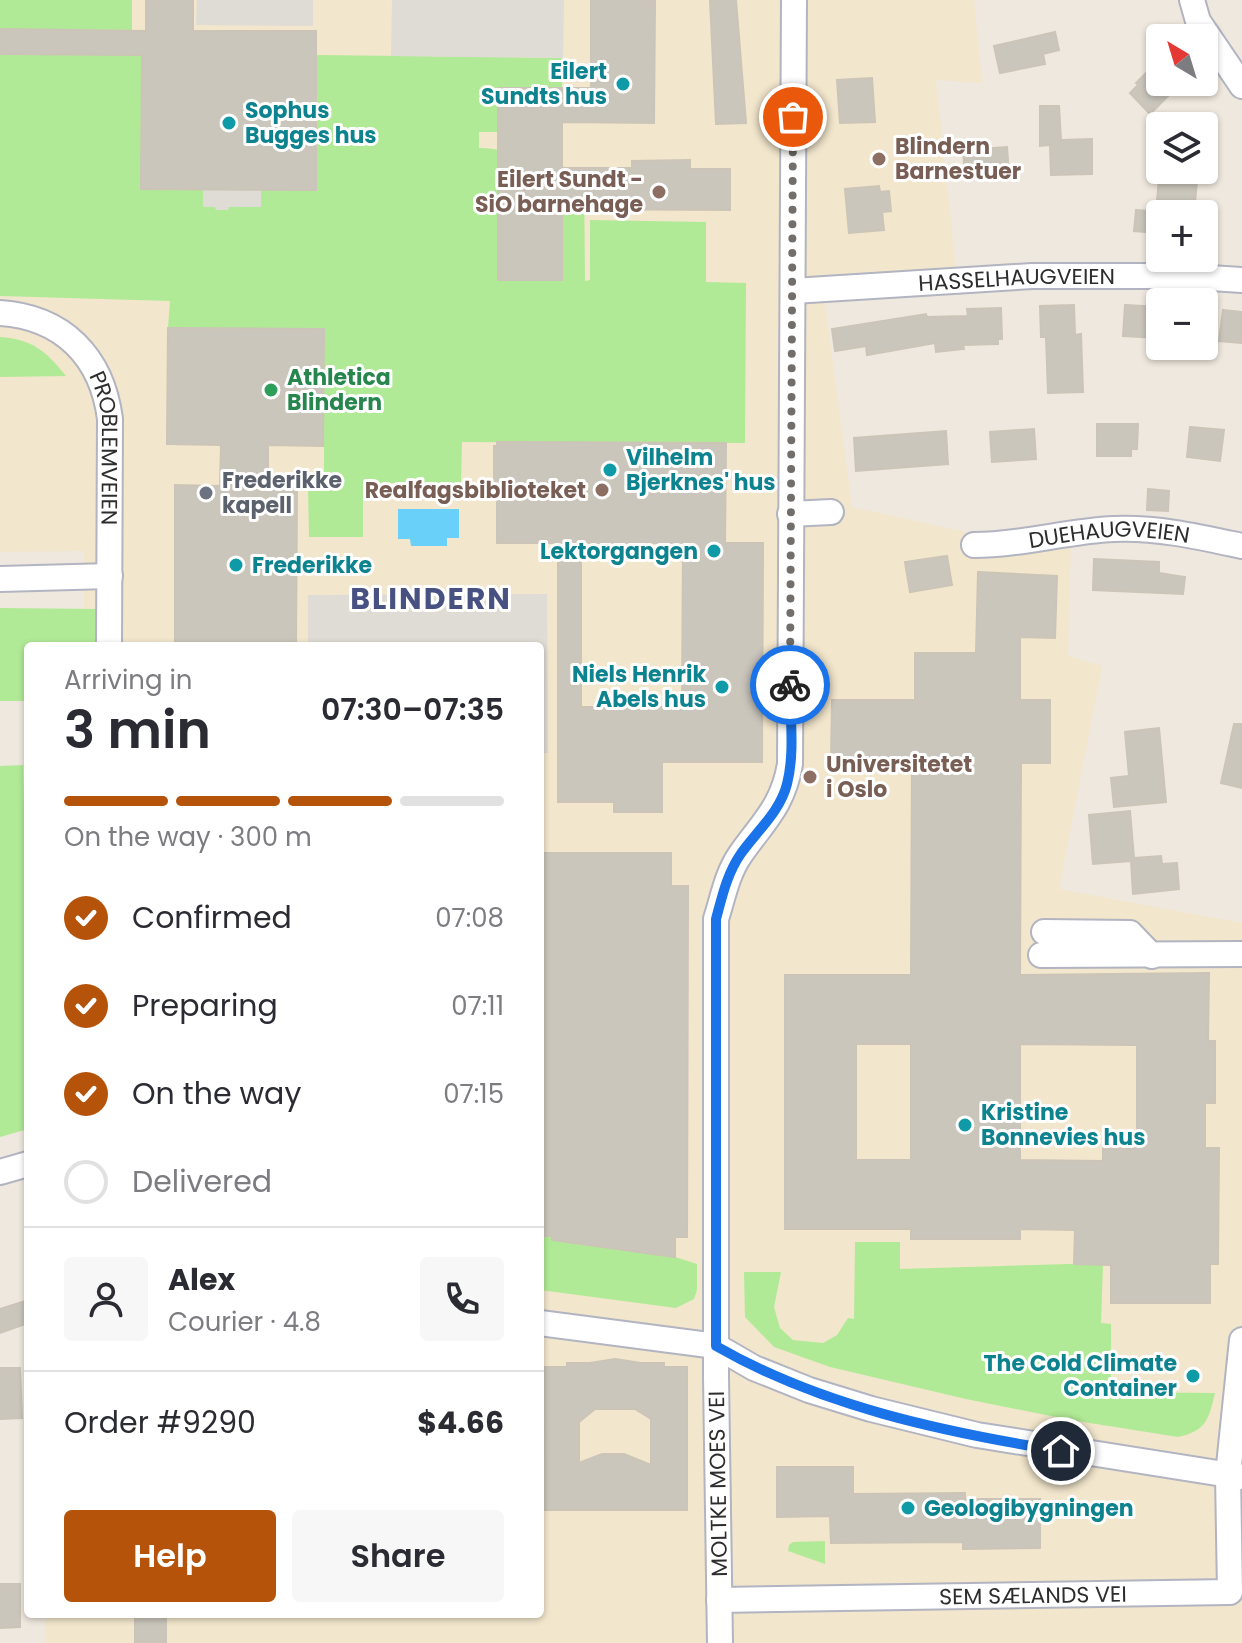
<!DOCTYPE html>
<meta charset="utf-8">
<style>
body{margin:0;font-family:Poppins,sans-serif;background:#f7f7f7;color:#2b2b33;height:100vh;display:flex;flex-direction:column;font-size:30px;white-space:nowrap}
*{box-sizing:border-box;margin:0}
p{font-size:26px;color:#7c7c81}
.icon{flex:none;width:44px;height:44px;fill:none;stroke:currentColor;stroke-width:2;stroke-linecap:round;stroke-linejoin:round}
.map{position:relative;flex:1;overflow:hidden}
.drawer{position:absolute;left:24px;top:642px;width:520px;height:976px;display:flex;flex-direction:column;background:#fff;border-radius:8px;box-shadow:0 2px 6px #0004}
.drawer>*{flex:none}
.needle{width:52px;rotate:322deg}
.fabs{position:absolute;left:1146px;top:24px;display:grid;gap:16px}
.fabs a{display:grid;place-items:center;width:72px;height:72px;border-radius:8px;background:#fff;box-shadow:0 2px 6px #0004;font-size:40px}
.pin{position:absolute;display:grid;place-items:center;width:68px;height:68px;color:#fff;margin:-34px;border:4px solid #fff;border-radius:50%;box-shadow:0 2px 8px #0007}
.courier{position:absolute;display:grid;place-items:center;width:80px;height:80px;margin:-40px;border:6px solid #1a73e8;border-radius:50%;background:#fff;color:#222;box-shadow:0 2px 10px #0007}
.summary em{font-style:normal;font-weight:600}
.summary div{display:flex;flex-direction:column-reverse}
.summary{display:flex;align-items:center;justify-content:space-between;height:136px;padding:0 40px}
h1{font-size:52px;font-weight:600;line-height:60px}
.bar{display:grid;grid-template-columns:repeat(4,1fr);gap:12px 8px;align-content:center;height:96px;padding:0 40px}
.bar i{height:10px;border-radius:6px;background:#e1e1e2}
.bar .selected{background:#b45309}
.bar p{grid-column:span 4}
.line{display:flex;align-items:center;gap:20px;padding:0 40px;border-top:2px solid #e1e1e2}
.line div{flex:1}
.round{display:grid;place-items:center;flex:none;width:84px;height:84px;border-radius:8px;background:#f7f7f7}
ol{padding:0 40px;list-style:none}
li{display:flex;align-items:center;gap:24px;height:88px}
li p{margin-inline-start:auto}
li .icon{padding:8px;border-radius:50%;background:#b45309;color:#fff;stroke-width:4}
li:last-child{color:#7c7c81}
li i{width:44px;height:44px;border:4px solid #e1e1e2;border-radius:50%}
.button{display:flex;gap:16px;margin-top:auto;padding:16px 40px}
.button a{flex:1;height:92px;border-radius:8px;background:#b45309;color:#fff;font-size:32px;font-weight:600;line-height:92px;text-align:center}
.button a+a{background:#f7f7f7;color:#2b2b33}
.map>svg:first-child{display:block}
.education{fill:#f2e6cc}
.green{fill:#b1ea96}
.plaza{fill:#dfdbd5}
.water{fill:#69d0f9}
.building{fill:#cbc6bc;stroke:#cbc4b7;stroke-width:2;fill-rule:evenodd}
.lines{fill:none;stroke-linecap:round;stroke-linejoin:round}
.minor-casing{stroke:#b2b4c1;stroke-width:28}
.minor{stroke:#fff;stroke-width:24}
.done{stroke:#716e6b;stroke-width:8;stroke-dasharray:0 14.4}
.route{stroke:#1a73e8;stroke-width:10}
.culture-dot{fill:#0f9aa8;stroke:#fff;stroke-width:3}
.education-dot{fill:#8d6e63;stroke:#fff;stroke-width:3}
.leisure-dot{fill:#2e9e5b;stroke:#fff;stroke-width:3}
.worship-dot{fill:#6b7280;stroke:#fff;stroke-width:3}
.labels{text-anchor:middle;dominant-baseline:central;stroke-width:6;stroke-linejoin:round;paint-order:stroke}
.culture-label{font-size:22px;font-weight:bold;fill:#0d838f;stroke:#fff;text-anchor:start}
.education-label{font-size:22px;font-weight:bold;fill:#785e54;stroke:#fff;text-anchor:start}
.street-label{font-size:22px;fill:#2d2d2d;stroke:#fff}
.leisure-label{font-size:22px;font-weight:bold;fill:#27864d;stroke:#fff;text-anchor:start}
.worship-label{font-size:22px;font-weight:bold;fill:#5b616d;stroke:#fff;text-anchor:start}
.district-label{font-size:30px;font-weight:bold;letter-spacing:2px;fill:#485282;stroke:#fff}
</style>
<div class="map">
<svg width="1242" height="1643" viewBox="0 0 1242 1643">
<rect width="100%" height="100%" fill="#efe8de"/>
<polygon class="education" points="0,0 974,0 982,83 936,80 957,280 823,290 852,507 974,534 1071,535 1068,656 1102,666 1059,889 1242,923 1242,1344 1230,1441 1242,1477 1242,1643 46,1643 45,1614 540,1614 540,646 98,646 99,610 84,609 84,551 0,552"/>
<g class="green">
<polygon points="0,0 132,0 132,30 0,29"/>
<path d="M0,54L143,55L316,190L317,55L563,58L562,88H498V132H479V148C516,148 547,169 584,169L585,281L590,280V220L706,222V282L746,283L745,443L462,442L461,483H363V537H309L308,486L324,485V329L168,328L170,301L0,296Z"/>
<path d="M0,337C32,339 46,351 66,376L0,377Z"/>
<polygon points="0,608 99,609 98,646 28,646 28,701 0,701"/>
<polygon points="23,765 24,810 28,811 28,1129 0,1137 0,766"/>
<polygon points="540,1236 552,1236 553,1240 675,1257 697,1264 697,1290 694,1299 676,1308 540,1290"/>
<path d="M855,1242H900V1269L1103,1263L1101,1323L1111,1324V1392L1215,1393C1209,1418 1207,1431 1178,1437L1071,1420L966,1399L830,1367L774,1347L745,1317L744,1272H781L774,1307L780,1328L793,1340L823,1343L837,1335L848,1318L854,1319Z"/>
<polygon points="825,1541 825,1564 788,1551 789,1545 793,1542"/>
</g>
<g class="plaza">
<polygon points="197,0 313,0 313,26 196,25"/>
<polygon points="392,0 564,0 563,58 391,56"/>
<polygon points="203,189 261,189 261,207 229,207 228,210 216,210 215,207 203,207"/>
<polygon points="547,594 548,753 540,753 540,646 308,646 308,595"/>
</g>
<polygon class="water" points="398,509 459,509 459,538 447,538 447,546 411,546 410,539 398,539"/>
<g class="building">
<polygon points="146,0 193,0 193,31 316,31 316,190 141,189 142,55 0,54 0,29 146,31"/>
<polygon points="591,0 655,0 654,123 562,122 562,168 632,168 632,161 690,160 690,169 730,169 730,210 562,209 562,280 498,280 498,88 591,88"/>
<polygon points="710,0 736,0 746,123 716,124"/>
<polygon points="1055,32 1059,50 1043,54 1045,64 1000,73 994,46"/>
<polygon points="1150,69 1160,82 1182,82 1150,114 1130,93 1138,85 1136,83"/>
<polygon points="872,78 875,122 840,123 837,80"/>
<polygon points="1040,106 1059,106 1061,140 1092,139 1092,174 1051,175 1050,145 1040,146"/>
<polygon points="1007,147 1009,174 965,177 963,150"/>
<polygon points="1163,170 1198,170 1194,214 1156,210 1159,179 1162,180"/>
<polygon points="879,186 880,192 889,191 891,211 882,212 884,230 849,233 845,189"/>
<polygon points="1136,210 1160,212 1158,233 1134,231"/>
<polygon points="1074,305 1075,335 1081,334 1083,392 1048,393 1046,337 1041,337 1040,306"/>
<polygon points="1125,305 1160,307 1160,338 1123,336"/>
<polygon points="1001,308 1002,339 998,339 998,344 963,345 964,349 936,352 935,343 867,355 866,346 835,351 832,329 926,314 927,317 968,316 967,309"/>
<polygon points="1223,310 1242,312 1242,343 1219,341"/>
<polygon points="168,328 324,329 323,446 268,445 268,486 297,486 296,646 175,646 175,485 220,486 221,445 167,444"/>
<polygon points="1097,424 1138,424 1137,449 1131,449 1131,456 1097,456"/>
<polygon points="1190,427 1224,430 1220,461 1187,457"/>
<polygon points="1034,429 1036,459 992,462 990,432"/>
<polygon points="946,431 948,464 856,471 854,438"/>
<path d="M497,442L726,443L725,543H763L762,762H662V812H614V802H558V543H497V494L494,495V446H497ZM581,543H683L682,707H581Z"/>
<polygon points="1148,489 1169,491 1168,511 1147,510"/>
<polygon points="947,556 952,585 910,592 905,562"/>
<polygon points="1094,559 1159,562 1159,573 1185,577 1183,594 1093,590"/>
<path d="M978,572L1057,576L1055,638L1020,637V700H1050V763H1021L1020,975L1209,973L1208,1041H1215V1103H1205V1148H1219L1218,1264H1210V1303H1111V1265L1074,1264L1075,1230L1020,1229V1239H911V1229H785V975H911L912,762H831L832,700H915V653H976ZM856,1044H911V1160H856ZM1020,1044L1137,1045V1148L1103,1147V1161L1020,1160Z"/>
<polygon points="1234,724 1242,724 1242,788 1221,783"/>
<polygon points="1159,728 1166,802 1114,807 1111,778 1129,776 1125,732"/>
<polygon points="1130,811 1134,858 1161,856 1162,864 1177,863 1179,889 1133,894 1131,861 1093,864 1089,815"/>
<polygon points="540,853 671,853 671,886 688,886 687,1237 675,1237 675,1257 552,1240 552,1236 540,1236"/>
<polygon points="28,1300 28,1323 0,1333 0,1309"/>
<path d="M615,1359L641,1363H664V1367H687V1510H543L544,1367H567V1363H590ZM595,1409H635L651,1419V1465L624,1454H602L579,1463V1422Z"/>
<polygon points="0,1368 20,1368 22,1418 0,1419"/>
<polygon points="777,1467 853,1467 853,1494 965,1493 965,1499 1040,1499 1040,1548 963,1549 963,1542 831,1543 830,1516 777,1517"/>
<polygon points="0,1584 20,1584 20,1627 0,1628"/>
<rect x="135" y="1614" width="31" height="29"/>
</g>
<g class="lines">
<defs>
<g id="minor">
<polyline points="1192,0 1198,21 1242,86"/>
<path id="s1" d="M793,291L1032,276H1179L1242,280"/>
<path id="s2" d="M0,313C63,317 102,357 110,419L109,646"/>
<polyline points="790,514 831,512"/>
<path id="s3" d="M974,545C1022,545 1067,531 1114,529C1157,527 1200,537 1242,546"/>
<polyline points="0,579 110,576"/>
<polyline points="1044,932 1130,933 1152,956"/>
<polyline points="1041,955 1242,954"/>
<polyline points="0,1172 28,1164"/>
<polyline points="540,1323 716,1346 754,1368 809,1390 871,1409 977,1435 1242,1477"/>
<path id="s4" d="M719,1600L1230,1592L1228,1475L1242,1340"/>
<path d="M720,1643L716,1377V919C723,897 727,874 740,855C763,822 783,806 790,764L794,0"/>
</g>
</defs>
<use href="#minor" class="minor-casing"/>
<use href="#minor" class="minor"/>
</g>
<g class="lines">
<polyline class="done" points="790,685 793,117"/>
<path class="route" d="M790,685C790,717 795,753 787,784C780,812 756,832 740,855C727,874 722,897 716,919V1346C820,1406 943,1432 1061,1451"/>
</g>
<g class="culture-dot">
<circle cx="623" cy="84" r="8"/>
<circle cx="229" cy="123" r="8"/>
<circle cx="610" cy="470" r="8"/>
<circle cx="714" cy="551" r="8"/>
<circle cx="236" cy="565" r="8"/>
<circle cx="722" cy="687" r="8"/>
<circle cx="965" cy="1125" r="8"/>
<circle cx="1193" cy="1376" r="8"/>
<circle cx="908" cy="1508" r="8"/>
</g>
<g class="education-dot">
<circle cx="879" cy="159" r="8"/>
<circle cx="659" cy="192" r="8"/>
<circle cx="602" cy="490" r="8"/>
<circle cx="810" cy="777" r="8"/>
</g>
<circle class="leisure-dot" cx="271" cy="390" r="8"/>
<circle class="worship-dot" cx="206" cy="493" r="8"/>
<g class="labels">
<g class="culture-label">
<text x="607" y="71" text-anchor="end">Eilert<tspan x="607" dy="25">Sundts hus</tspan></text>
<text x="245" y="110">Sophus<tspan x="245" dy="25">Bugges hus</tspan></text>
<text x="626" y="457">Vilhelm<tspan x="626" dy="25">Bjerknes' hus</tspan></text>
<text x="698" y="551" text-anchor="end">Lektorgangen</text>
<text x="252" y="565">Frederikke</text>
<text x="706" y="674" text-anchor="end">Niels Henrik<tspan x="706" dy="25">Abels hus</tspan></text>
<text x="981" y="1112">Kristine<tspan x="981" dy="25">Bonnevies hus</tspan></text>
<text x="1177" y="1363" text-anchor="end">The Cold Climate<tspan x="1177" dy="25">Container</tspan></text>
<text x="924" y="1508">Geologibygningen</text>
</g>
<g class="education-label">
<text x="895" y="146">Blindern<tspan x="895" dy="25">Barnestuer</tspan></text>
<text x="643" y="179" text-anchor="end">Eilert Sundt -<tspan x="643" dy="25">SiO barnehage</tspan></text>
<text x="586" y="490" text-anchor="end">Realfagsbiblioteket</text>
<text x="826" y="764">Universitetet<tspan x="826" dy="25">i Oslo</tspan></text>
</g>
<g class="street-label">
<text stroke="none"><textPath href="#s1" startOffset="224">HASSELHAUGVEIEN</textPath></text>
<text stroke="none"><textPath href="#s2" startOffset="196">PROBLEMVEIEN</textPath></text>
<text stroke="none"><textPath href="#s3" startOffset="136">DUEHAUGVEIEN</textPath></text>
<text transform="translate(718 1484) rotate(-91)">MOLTKE MOES VEI</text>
<text stroke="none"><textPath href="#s4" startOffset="314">SEM SÆLANDS VEI</textPath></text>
</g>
<g class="leisure-label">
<text x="287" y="377">Athletica<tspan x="287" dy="25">Blindern</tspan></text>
</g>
<g class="worship-label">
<text x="222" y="480">Frederikke<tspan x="222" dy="25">kapell</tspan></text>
</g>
<g class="district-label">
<text x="431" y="598">BLINDERN</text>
</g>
</g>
</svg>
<div class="fabs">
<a><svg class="needle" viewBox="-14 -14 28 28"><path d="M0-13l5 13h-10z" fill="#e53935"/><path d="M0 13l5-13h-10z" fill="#7c7c81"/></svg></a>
<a><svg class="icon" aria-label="layers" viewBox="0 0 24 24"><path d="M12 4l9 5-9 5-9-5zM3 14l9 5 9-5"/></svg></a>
<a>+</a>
<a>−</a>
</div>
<div class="pin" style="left:793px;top:117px;background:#ea580c"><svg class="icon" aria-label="bag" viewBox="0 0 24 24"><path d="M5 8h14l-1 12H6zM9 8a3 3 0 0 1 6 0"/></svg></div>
<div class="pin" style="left:1061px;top:1451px;background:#1f2937"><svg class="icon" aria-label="home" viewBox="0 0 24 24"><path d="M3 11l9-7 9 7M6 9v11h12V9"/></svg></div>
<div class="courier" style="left:790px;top:685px"><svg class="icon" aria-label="bike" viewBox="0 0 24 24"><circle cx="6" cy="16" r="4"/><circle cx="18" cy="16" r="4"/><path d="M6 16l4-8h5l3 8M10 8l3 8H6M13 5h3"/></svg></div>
<section class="drawer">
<div class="summary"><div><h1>3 min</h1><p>Arriving in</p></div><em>07:30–07:35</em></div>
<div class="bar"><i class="selected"></i><i class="selected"></i><i class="selected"></i><i></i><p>On the way · 300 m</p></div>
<ol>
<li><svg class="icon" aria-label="check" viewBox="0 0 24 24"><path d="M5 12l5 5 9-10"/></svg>Confirmed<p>07:08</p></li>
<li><svg class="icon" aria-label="check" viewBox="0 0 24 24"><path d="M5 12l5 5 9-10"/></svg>Preparing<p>07:11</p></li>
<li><svg class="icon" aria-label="check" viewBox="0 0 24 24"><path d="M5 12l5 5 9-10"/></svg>On the way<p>07:15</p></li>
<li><i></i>Delivered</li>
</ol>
<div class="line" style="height:144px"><a class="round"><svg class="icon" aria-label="person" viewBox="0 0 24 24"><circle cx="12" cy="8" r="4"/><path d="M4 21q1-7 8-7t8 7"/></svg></a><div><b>Alex</b><p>Courier · 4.8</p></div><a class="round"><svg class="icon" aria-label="phone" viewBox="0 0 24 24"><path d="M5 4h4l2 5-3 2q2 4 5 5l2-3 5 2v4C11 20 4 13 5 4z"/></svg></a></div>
<div class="line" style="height:104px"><div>Order #9290</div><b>$4.66</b></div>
<div class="button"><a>Help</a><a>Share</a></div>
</section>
</div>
